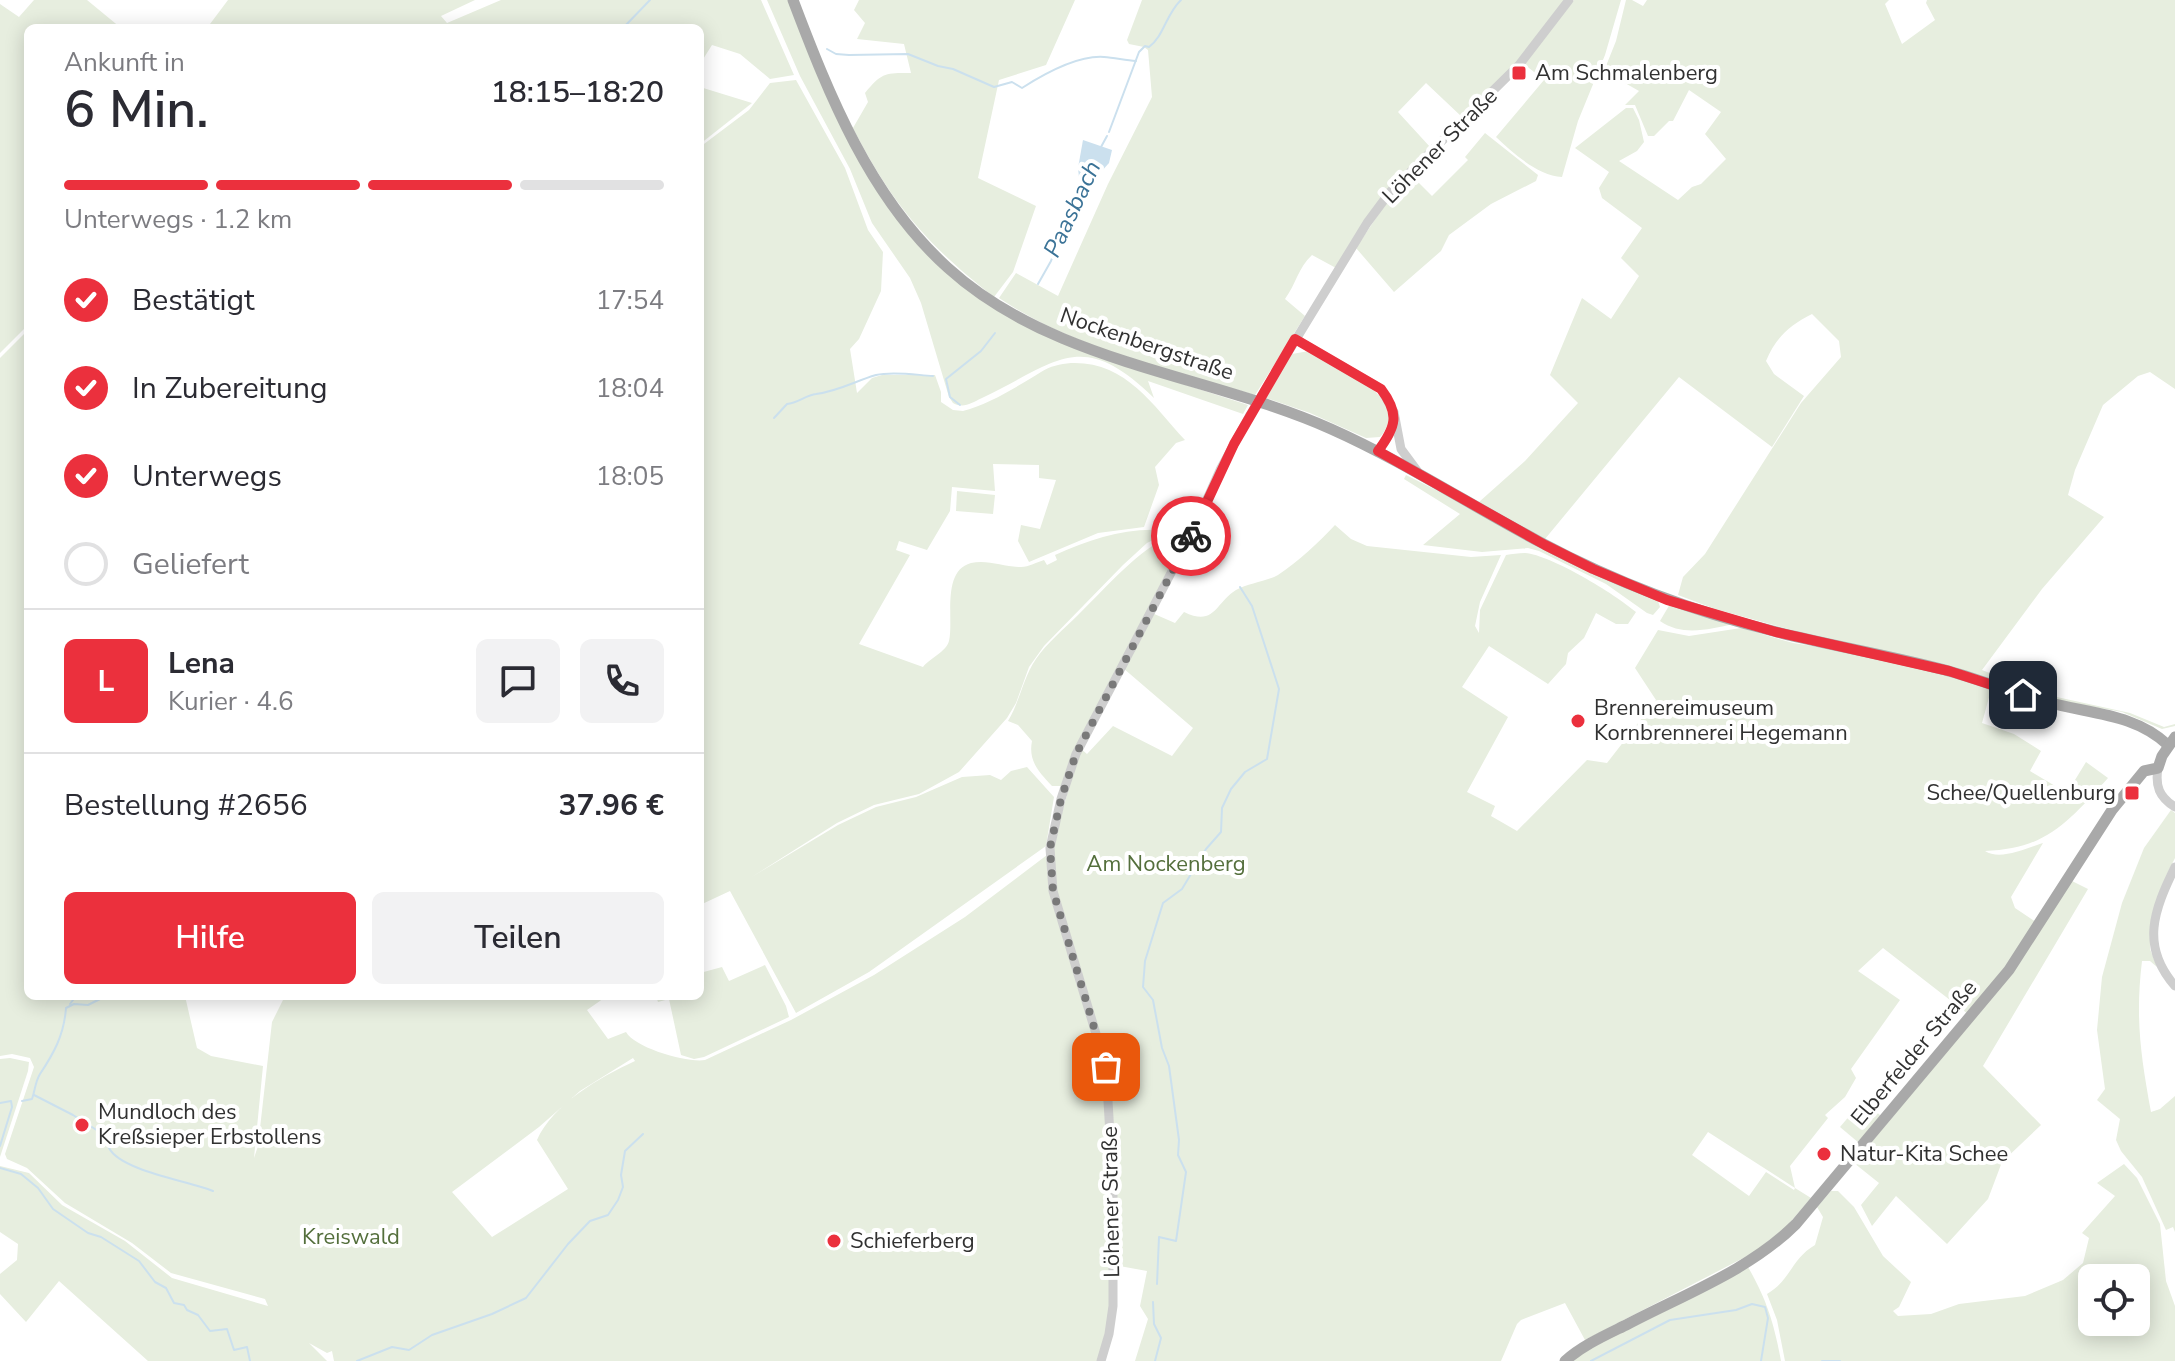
<!DOCTYPE html>
<html lang="de">
<meta charset="utf-8">
<style>
body{margin:0;font-family:"Nunito Sans",sans-serif;background:#f2f2f3;color:#2b2b33;height:100vh;display:flex;flex-direction:column;font-size:30px;white-space:nowrap}
*{box-sizing:border-box;margin:0}
p{font-size:26px;color:#7c7c81}
.icon{flex:none;width:44px;height:44px;fill:none;stroke:currentColor;stroke-width:2;stroke-linecap:round;stroke-linejoin:round}
.map{position:relative;flex:1;overflow:hidden}
.drawer{position:absolute;left:24px;top:24px;width:680px;height:976px;display:flex;flex-direction:column;background:#fff;border-radius:12px;box-shadow:0 4px 20px #0003}
.drawer>*{flex:none}
.buttons{position:absolute;left:2078px;top:1264px;display:grid;gap:16px}
.buttons a{display:grid;place-items:center;width:72px;height:72px;border-radius:12px;background:#fff;box-shadow:0 4px 20px #0003;font-size:40px}
.pin{position:absolute;display:grid;place-items:center;width:68px;height:68px;color:#fff;margin:-34px;border-radius:16px;box-shadow:0 4px 12px #0006}
.courier{position:absolute;display:grid;place-items:center;width:80px;height:80px;margin:-40px;border:6px solid #eb303d;border-radius:50%;background:#fff;color:#222;box-shadow:0 2px 10px #0007}
.overview em{font-style:normal;font-weight:600}
.overview div{display:flex;flex-direction:column-reverse}
.overview{display:flex;align-items:center;justify-content:space-between;height:136px;padding:0 40px}
h1{font-size:52px;font-weight:600;line-height:60px}
.bar{display:grid;grid-template-columns:repeat(4,1fr);gap:12px 8px;align-content:center;height:96px;padding:0 40px}
.bar i{height:10px;border-radius:6px;background:#e1e1e2}
.bar .active{background:#eb303d}
.bar p{grid-column:span 4}
.line{display:flex;align-items:center;gap:20px;padding:0 40px;border-top:2px solid #e1e1e2}
.line div{flex:1}
.round{display:grid;place-items:center;flex:none;width:84px;height:84px;border-radius:12px;background:#f2f2f3}
ol{padding:0 40px;list-style:none}
li{display:flex;align-items:center;gap:24px;height:88px}
li p{margin-inline-start:auto}
li .icon{padding:8px;border-radius:50%;background:#eb303d;color:#fff;stroke-width:4}
li:last-child{color:#7c7c81}
li i{width:44px;height:44px;border:4px solid #e1e1e2;border-radius:50%}
.action{display:flex;gap:16px;margin-top:auto;padding:16px 40px}
.action a{flex:1;height:92px;border-radius:12px;background:#eb303d;color:#fff;font-size:32px;font-weight:600;line-height:92px;text-align:center}
.action a+a{background:#f2f2f3;color:#2b2b33}
.map>svg:first-child{display:block}
.green{fill:#e7eedf;fill-rule:evenodd}
.water{fill:#cbe0ee}
.lines{fill:none;stroke-linecap:round;stroke-linejoin:round}
.stream{stroke:#cbe0ee;stroke-width:2}
.minor{stroke:#cecece;stroke-width:9}
.major{stroke:#a9a9a9;stroke-width:11}
.minor-bridge{stroke:#cecece;stroke-width:9}
.done{stroke:#797979;stroke-width:8;stroke-dasharray:0 14.4}
.route{stroke:#eb303d;stroke-width:10}
.poi-dot{fill:#eb303d;stroke:#fff;stroke-width:3}
.labels{text-anchor:middle;dominant-baseline:central;stroke-width:8;stroke-linejoin:round;paint-order:stroke}
.poi-label{font-size:22px;fill:#313131;stroke:#fff;text-anchor:start}
.street-label{font-size:22px;fill:#313131;stroke:#fff}
.park-label{font-size:22px;fill:#546f3c;stroke:#fff}
.water-label{font-size:24px;font-style:italic;fill:#3b7397;stroke:#fff}
</style>
<div class="map">
<svg width="2175" height="1361" viewBox="0 0 2175 1361">
<rect width="100%" height="100%" fill="#fff"/>
<g class="green">
<polygon points="34,0 87,0 121,28 28,28 28,325 0,353 0,4 19,17"/>
<polygon points="228,0 475,0 441,16 447,23 501,0 761,0 794,75 770,79 740,54 712,45 700,64 700,28 207,28"/>
<path d="M767,0H788L860,161L953,278L1115,362L1248,405L1243,414L1148,381L1154,398C1081,327 1058,362 982,398C971,403 964,409 953,403L949,397L921,303L910,278L872,223L850,169L800,76Z"/>
<path d="M859,0H1075L1046,65L999,80L978,178L1036,206L1013,272L994,297C927,245 892,204 853,128L868,102L865,93C882,72 886,73 911,73L904,44L857,39L865,23L854,10Z"/>
<path d="M1142,0H1564L1519,61L1462,117L1426,83L1398,112L1431,148C1394,185 1360,220 1336,268L1312,255C1298,268 1296,284 1285,299L1305,316L1255,395C1169,369 1075,349 999,298L1016,273L1058,296L1108,184L1152,97L1148,50L1144,47L1129,44L1127,40Z"/>
<path d="M1574,0H1621L1605,55L1578,121L1562,177C1538,176 1513,153 1496,137L1544,80L1524,64Z"/>
<path d="M1626,0H1632L1643,6L1647,0H1889L1885,4L1902,44L1935,20L1926,3L1927,0H2175V389L2150,372L2138,376L2103,405L2075,470L2068,495L2104,517L2042,589L1982,670L2043,694L2130,713L2164,727L2175,724V726L2162,729L2122,712L2061,701L1920,659L1799,632L1715,609L1678,595L1683,577L1705,554L1801,403L1841,357L1839,341L1812,314C1790,325 1776,337 1766,361L1774,374L1804,396L1772,447L1679,377L1545,539L1479,502L1525,461L1578,403L1550,375L1582,298L1611,319L1639,276L1621,258L1642,228L1602,198L1599,188L1609,172L1575,148L1626,108H1633L1639,120L1644,142L1637,151L1619,161L1678,200L1692,187L1701,184L1726,159L1705,134L1721,112L1689,90L1673,121H1669L1654,136H1648L1635,105H1625L1639,91L1604,71L1616,41Z"/>
<path d="M796,80L845,168L868,230L883,252L881,291L859,339L850,349L857,393L872,378L882,375H935L941,392V402L953,410L963,411C990,404 1018,386 1041,372C1050,366 1060,364 1071,363C1125,361 1152,404 1185,440L1176,443L1155,467L1159,485L1144,527L1098,533L1029,562L1018,541L1021,525L1040,529L1056,480L1039,478V465L993,464L995,491L952,487L950,511L927,550L899,541L896,550L910,555L859,644L923,667C930,658 946,652 949,641C954,620 941,571 971,563C987,559 1005,567 1021,567C1029,567 1037,562 1044,560L1047,565L1057,560L1055,555C1093,538 1130,526 1171,531L1147,543L1123,565L1044,646L1029,667L1016,703L1007,718L959,772L919,794L874,805L837,823L750,878L838,825L876,807L916,797L962,777L990,775L1001,780L1011,771L1027,767L1054,797L1046,846L869,972L796,1013L730,891L700,905V147L749,110L770,83Z"/>
<polygon points="700,87 752,103 700,144"/>
<polygon points="1485,133 1538,175 1536,181 1491,204 1449,235 1441,251 1394,292 1356,248 1392,194 1411,175 1432,196 1468,160 1465,157"/>
<path d="M28,330V996H185L197,1048L211,1056L263,1066L254,1158L258,1146L272,1022L285,996H607L587,1010L608,1039L626,1032C635,1048 687,1063 705,1060L791,1020L874,975L965,917L1047,855L1104,1068L1110,1186L1108,1245L1111,1306L1099,1361H334L332,1351L327,1353L309,1343L327,1361H148L59,1281L26,1322L0,1294V1274L17,1260L18,1244L0,1232V1166L29,1173L62,1205L125,1241L172,1278L268,1306L265,1299L171,1273L132,1243L65,1203L27,1168L7,1159L5,1154L34,1067L30,1058L12,1054L0,1056V358ZM633,1058L635,1061C600,1077 553,1104 537,1140L568,1189L492,1237L452,1192L539,1127L580,1091Z"/>
<path d="M1309,351C1335,366 1415,397 1380,437L1366,438L1310,413L1266,398L1292,354Z"/>
<polygon points="1406,475 1658,601 1660,607 1653,615 1647,613 1606,584 1539,551 1528,548 1482,552 1423,545 1460,514 1404,479"/>
<polygon points="957,491 995,495 993,514 956,511"/>
<path d="M1335,525L1351,539L1367,546L1471,557L1501,555L1480,602L1475,626L1479,633L1480,610L1506,555C1512,554 1518,553 1525,553C1551,555 1615,594 1636,612L1628,624H1616L1596,613L1584,638L1568,653L1566,664L1548,684L1489,646L1462,687L1508,717L1467,792L1495,806L1491,816L1517,831L1587,760L1607,763L1656,700L1635,668L1658,630L1689,636L1741,628L1793,643L1845,651L1942,674L1991,690L1982,723L2014,734L2041,751L2030,771L2067,793L2086,762L2108,778C2068,822 2047,849 1985,851C2000,861 2027,848 2043,843L2011,897L2015,908L2036,922L2018,950L1968,1014L1883,948L1858,971L1900,1000L1851,1069L1856,1078L1845,1097L1825,1115L1828,1118L1790,1166L1795,1188L1811,1198L1786,1227L1753,1253L1585,1340L1565,1303L1521,1320L1517,1324L1501,1361H1135L1148,1319L1140,1306L1147,1271L1114,1265L1110,1082L1057,894L1052,849L1080,748L1087,754L1113,726L1172,756L1193,728L1123,668L1152,613L1175,623L1184,612C1215,627 1215,603 1236,590C1248,583 1265,582 1278,575C1299,561 1318,543 1335,525ZM1708,1132L1795,1188L1794,1190L1766,1172L1749,1196L1692,1155Z"/>
<path d="M1176,532L1186,539L1063,786H1052C1039,772 1028,761 1032,741L1018,725L1008,721C1020,701 1023,678 1036,659C1047,643 1064,629 1078,615C1111,583 1134,553 1176,532Z"/>
<path d="M1670,604L1734,624C1709,629 1683,637 1660,621Z"/>
<path d="M2171,810L2175,813V858L2166,876L2150,931V949L2157,967L2150,961H2142C2135,1019 2141,1057 2151,1112L2160,1109L2175,1096V1232L2173,1227L2166,1230L2142,1177L2121,1151L2116,1140L2120,1119L2097,1100L2105,1089L2097,1030L2102,977L2122,903L2144,848Z"/>
<polygon points="2072,881 2088,889 1983,1066 2041,1125 2002,1162 1988,1199 1947,1244 1896,1196 1872,1226 1861,1205 1879,1183 1854,1163 1996,992"/>
<polygon points="765,965 786,1006 789,1017 704,1057 694,1059 681,1055 669,999 658,1002 656,996 700,996 700,973 722,967 729,981"/>
<polygon points="10,1058 29,1062 28,1071 0,1157 0,1059"/>
<polygon points="1863,1100 1881,1116 1859,1143 1840,1127"/>
<path d="M2124,1164L2137,1178L2160,1224L2166,1281L2175,1306V1361H1785L1777,1320L1767,1294C1791,1280 1791,1259 1815,1245L1823,1217L1817,1207L1831,1191H1838L1854,1207L1883,1256L1911,1282L1899,1307L1893,1311L1898,1316L1931,1314L1959,1304L2025,1296L2063,1280L2083,1263L2089,1238L2082,1233L2115,1196L2097,1183ZM2092,1278H2136V1322H2092Z"/>
<path d="M1748,1267C1767,1300 1774,1324 1781,1361H1570L1583,1351Z"/>
</g>
<polygon class="water" points="1083,140 1112,150 1109,163 1090,184 1079,177 1078,168"/>
<g class="lines">
<g class="stream">
<polyline points="623,28 650,0"/>
<path d="M827,49L836,54L849,55L908,54L938,66L953,69L994,87L1012,82L1022,88C1044,74 1077,55 1104,57C1115,58 1125,60 1136,61"/>
<path d="M1109,132L1139,52L1145,46L1149,47C1164,36 1166,14 1181,0"/>
<polyline points="1101,147 1107,136"/>
<polyline points="1038,284 1051,261 1062,231 1073,219 1080,183 1084,177"/>
<polyline points="960,405 950,397 946,379 981,351 995,333"/>
<path d="M774,418L787,404C798,403 806,395 816,394C839,391 855,381 876,375C893,371 916,375 933,376"/>
<polyline points="70,1004 76,996"/>
<path d="M34,1095L73,1115L106,1136C107,1140 107,1144 109,1148C121,1171 189,1181 213,1191"/>
<path d="M22,1101L32,1099C35,1091 35,1082 40,1074C54,1053 64,1035 66,1008L74,1004L88,1005L106,996"/>
<polyline points="0,1103 11,1101 12,1107 0,1146"/>
<polyline points="0,1168 21,1174 38,1188 53,1209 88,1233 101,1237 139,1261 155,1282 166,1288 174,1303 184,1305 187,1310 198,1315 210,1331 227,1329 234,1350 247,1347 250,1361"/>
<polyline points="1157,1284 1159,1237 1176,1241 1186,1172 1178,1155 1179,1140 1169,1066 1162,1048 1153,1000 1143,987 1145,961 1163,903 1182,889 1206,849 1221,832 1222,808 1231,789 1245,772 1267,759 1279,689 1252,606 1240,587"/>
<polyline points="1153,1302 1154,1324 1161,1338 1155,1361"/>
<polyline points="357,1361 392,1347 409,1350 432,1335 492,1314 526,1298 568,1244 590,1221 608,1215 618,1200 623,1187 621,1175 625,1151 643,1134"/>
<polyline points="1591,1361 1670,1320 1736,1310 1752,1304 1765,1307 1768,1318 1761,1361"/>
<polyline points="1822,1361 1840,1361"/>
</g>
<g class="minor">
<polyline points="1295,339 1381,389 1394,412 1401,449 1418,472"/>
<polyline points="1265,390 1367,223 1390,192 1519,65 1569,0"/>
<polyline points="1378,451 1389,435 1395,419"/>
<path d="M2158,768C2155,786 2159,797 2175,807"/>
<path d="M2175,867C2154,910 2140,946 2175,986"/>
<polyline points="1101,1361 1109,1334 1113,1306 1113,1186 1106,1067 1053,891 1050,848 1061,799 1076,754 1192,533 1220,470 1250,415"/>
</g>
<g class="major">
<path d="M793,0C829,95 870,198 948,268C1054,364 1205,373 1331,429C1403,461 1470,505 1540,542C1615,582 1694,612 1777,632C1833,646 1889,655 1945,670C1979,679 2012,693 2047,702C2089,714 2134,713 2168,745"/>
<path d="M1565,1361C1583,1345 1606,1335 1628,1324C1685,1294 1750,1270 1796,1224L2009,970L2112,810L2144,771L2158,768L2162,756L2175,737"/>
</g>
<polyline class="minor-bridge" points="1250,415 1265,390"/>
</g>
<g class="lines">
<polyline class="done" points="1106,1067 1053,891 1050,848 1061,799 1076,754 1191,536"/>
<path class="route" d="M1191,536L1234,444L1295,339L1381,389C1400,414 1396,427 1378,451L1545,545L1593,569L1667,600L1776,632L1949,671L2023,695"/>
</g>
<g class="poi-dot">
<rect x="1511" y="65" width="16" height="16" rx="4"/>
<circle cx="1578" cy="721" r="8"/>
<rect x="2124" y="785" width="16" height="16" rx="4"/>
<circle cx="82" cy="1125" r="8"/>
<circle cx="1824" cy="1154" r="8"/>
<circle cx="834" cy="1241" r="8"/>
</g>
<g class="labels">
<g class="poi-label">
<text x="1535" y="73">Am Schmalenberg</text>
<text x="1594" y="708">Brennereimuseum<tspan x="1594" dy="25">Kornbrennerei Hegemann</tspan></text>
<text x="2116" y="793" text-anchor="end">Schee/Quellenburg</text>
<text x="98" y="1112">Mundloch des<tspan x="98" dy="25">Kreßsieper Erbstollens</tspan></text>
<text x="1840" y="1154">Natur-Kita Schee</text>
<text x="850" y="1241">Schieferberg</text>
</g>
<g class="street-label">
<text transform="translate(1440 146) rotate(-45)">Löhener Straße</text>
<text transform="translate(1147 344) rotate(19)">Nockenbergstraße</text>
<text transform="translate(1914 1053) rotate(-50)">Elberfelder Straße</text>
<text transform="translate(1111 1202) rotate(-91)">Löhener Straße</text>
</g>
<g class="park-label">
<text x="1166" y="864">Am Nockenberg</text>
<text x="351" y="1237">Kreiswald</text>
</g>
<g class="water-label">
<text transform="translate(1072 209) rotate(-65)">Paasbach</text>
</g>
</g>
</svg>
<div class="buttons">
<a><svg class="icon" aria-label="locate" viewBox="0 0 24 24"><circle cx="12" cy="12" r="6"/><path d="M12 2v4M12 18v4M2 12h4M18 12h4"/></svg></a>
</div>
<div class="pin" style="left:1106px;top:1067px;background:#ea580c"><svg class="icon" aria-label="bag" viewBox="0 0 24 24"><path d="M5 8h14l-1 12H6zM9 8a3 3 0 0 1 6 0"/></svg></div>
<div class="pin" style="left:2023px;top:695px;background:#1f2937"><svg class="icon" aria-label="home" viewBox="0 0 24 24"><path d="M3 11l9-7 9 7M6 9v11h12V9"/></svg></div>
<div class="courier" style="left:1191px;top:536px"><svg class="icon" aria-label="bike" viewBox="0 0 24 24"><circle cx="6" cy="16" r="4"/><circle cx="18" cy="16" r="4"/><path d="M6 16l4-8h5l3 8M10 8l3 8H6M13 5h3"/></svg></div>
<section class="drawer">
<div class="overview"><div><h1>6 Min.</h1><p>Ankunft in</p></div><em>18:15–18:20</em></div>
<div class="bar"><i class="active"></i><i class="active"></i><i class="active"></i><i></i><p>Unterwegs · 1.2 km</p></div>
<ol>
<li><svg class="icon" aria-label="check" viewBox="0 0 24 24"><path d="M5 12l5 5 9-10"/></svg>Bestätigt<p>17:54</p></li>
<li><svg class="icon" aria-label="check" viewBox="0 0 24 24"><path d="M5 12l5 5 9-10"/></svg>In Zubereitung<p>18:04</p></li>
<li><svg class="icon" aria-label="check" viewBox="0 0 24 24"><path d="M5 12l5 5 9-10"/></svg>Unterwegs<p>18:05</p></li>
<li><i></i>Geliefert</li>
</ol>
<div class="line" style="height:144px"><b class="round" style="background:#eb303d;color:#fff">L</b><div><b>Lena</b><p>Kurier · 4.6</p></div><a class="round"><svg class="icon" aria-label="chat" viewBox="0 0 24 24"><path d="M4 5h16v11H9l-5 4z"/></svg></a><a class="round"><svg class="icon" aria-label="phone" viewBox="0 0 24 24"><path d="M5 4h4l2 5-3 2q2 4 5 5l2-3 5 2v4C11 20 4 13 5 4z"/></svg></a></div>
<div class="line" style="height:104px"><div>Bestellung #2656</div><b>37.96 €</b></div>
<div class="action"><a>Hilfe</a><a>Teilen</a></div>
</section>
</div>
